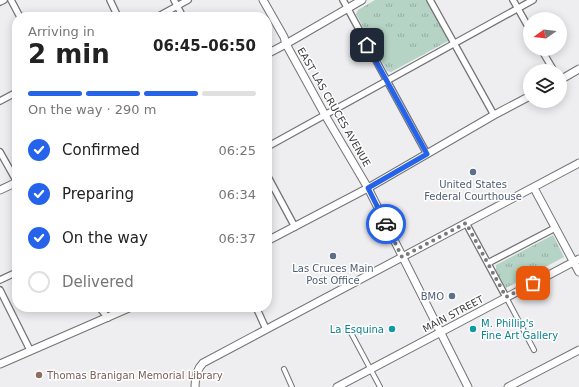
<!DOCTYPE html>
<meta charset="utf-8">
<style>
body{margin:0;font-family:"DejaVu Sans",sans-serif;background:#f6f6f6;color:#222;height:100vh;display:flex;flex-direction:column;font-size:15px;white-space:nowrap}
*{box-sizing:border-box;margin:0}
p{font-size:13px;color:#767676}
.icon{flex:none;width:22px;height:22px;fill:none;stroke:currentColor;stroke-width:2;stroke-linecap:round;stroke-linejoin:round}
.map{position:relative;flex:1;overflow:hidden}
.drawer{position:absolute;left:12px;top:12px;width:260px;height:300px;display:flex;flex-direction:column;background:#fff;border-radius:16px;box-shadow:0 2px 10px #0003}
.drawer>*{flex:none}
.needle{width:26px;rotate:255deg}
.fabs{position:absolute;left:523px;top:12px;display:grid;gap:8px}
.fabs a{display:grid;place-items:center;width:44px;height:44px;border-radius:50%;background:#fff;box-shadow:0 2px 10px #0003;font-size:20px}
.pin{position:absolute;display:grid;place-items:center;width:34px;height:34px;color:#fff;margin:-17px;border-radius:8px;box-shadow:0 2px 6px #0006}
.courier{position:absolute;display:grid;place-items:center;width:40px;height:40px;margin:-20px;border:3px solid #2563eb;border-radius:50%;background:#fff;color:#222;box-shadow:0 1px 5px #0007}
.head em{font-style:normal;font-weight:700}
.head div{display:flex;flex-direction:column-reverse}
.head{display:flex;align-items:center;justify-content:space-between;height:68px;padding:0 16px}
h1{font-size:26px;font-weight:700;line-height:30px}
.bar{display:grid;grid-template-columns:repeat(4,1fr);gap:6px 4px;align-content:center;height:48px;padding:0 16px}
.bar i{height:5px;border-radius:3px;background:#e0e0e0}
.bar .on{background:#2563eb}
.bar p{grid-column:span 4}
ol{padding:0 16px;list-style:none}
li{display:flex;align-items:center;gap:12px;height:44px}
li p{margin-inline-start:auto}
li .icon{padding:4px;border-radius:50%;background:#2563eb;color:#fff;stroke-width:4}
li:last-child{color:#767676}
li i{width:22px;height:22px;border:2px solid #e0e0e0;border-radius:50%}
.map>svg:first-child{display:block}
.grass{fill:url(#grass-tufts)}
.pitch{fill:#b5d4c5}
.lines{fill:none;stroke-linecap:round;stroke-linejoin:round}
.pedestrian-casing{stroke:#737375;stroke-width:6}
.minor-casing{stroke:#737375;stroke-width:8}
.tertiary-casing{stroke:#737375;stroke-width:9}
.pedestrian{stroke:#fff;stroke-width:4}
.minor{stroke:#fff;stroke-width:5.5}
.tertiary{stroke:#fff;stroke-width:7}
.done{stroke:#7a7a7b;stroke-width:4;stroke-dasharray:0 7.2}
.route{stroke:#2563eb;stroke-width:5}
.service-dot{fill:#5c6f8a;stroke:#fff;stroke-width:1.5}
.culture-dot{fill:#0f9aa8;stroke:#fff;stroke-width:1.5}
.education-dot{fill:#8d6e63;stroke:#fff;stroke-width:1.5}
.labels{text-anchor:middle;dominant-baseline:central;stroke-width:3;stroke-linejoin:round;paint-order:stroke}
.street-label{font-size:10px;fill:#3b3b3c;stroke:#fff}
.service-label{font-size:10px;fill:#4e5e75;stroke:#fff}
.culture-label{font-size:10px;fill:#0d838f;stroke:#fff;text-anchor:start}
.education-label{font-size:10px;fill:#785e54;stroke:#fff;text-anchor:start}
</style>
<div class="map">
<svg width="579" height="387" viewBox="0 0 579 387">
<defs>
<pattern id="grass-tufts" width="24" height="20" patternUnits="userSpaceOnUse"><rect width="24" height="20" fill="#b5d4c5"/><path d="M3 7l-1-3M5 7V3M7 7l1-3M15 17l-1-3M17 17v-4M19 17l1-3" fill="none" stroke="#94ada1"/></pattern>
</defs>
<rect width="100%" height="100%" fill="#eeeef1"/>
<g class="grass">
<polygon points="375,0 427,0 448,39 448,41 391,72 387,71 356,14 358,10"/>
<polygon points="553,235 564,257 506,288 496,270 496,265"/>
</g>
<polygon class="pitch" points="386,42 407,48 404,60 383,54"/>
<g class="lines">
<defs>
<g id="pedestrian">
<polyline points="506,297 534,350"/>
<polyline points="349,329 380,387"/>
<polyline points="284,369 292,387"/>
</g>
<g id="minor">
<polyline points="11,0 20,17"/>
<polyline points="110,0 118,17"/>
<polyline points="174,0 183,17"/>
<polyline points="343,0 427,154"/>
<polyline points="430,0 494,115"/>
<polyline points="513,0 530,30"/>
<polyline points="0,2 4,0"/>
<polyline points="157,17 188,0"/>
<polyline points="541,49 554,71"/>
<polyline points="0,101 17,92"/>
<polyline points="267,147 533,0"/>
<polyline points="0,152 17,182"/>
<polyline points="267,175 295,227"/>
<polyline points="466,223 506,297"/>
<polyline points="488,263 555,228"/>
<polyline points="0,280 17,272"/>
<polyline points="0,290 30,350"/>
<polyline points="99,307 108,318"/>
<polyline points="256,307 266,329"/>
</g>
<g id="tertiary">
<polyline points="263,0 284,37 286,44 325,115 368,188 468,387"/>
<polyline points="267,54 286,44 362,0"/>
<polyline points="560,80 579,69"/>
<polyline points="534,188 579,272"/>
<polyline points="0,190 17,182"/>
<polyline points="267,241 368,188 494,115 530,96"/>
<polyline points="0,364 131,307"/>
<path d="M195,387C195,378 197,369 203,363L579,163"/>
<polyline points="337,387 579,259"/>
<polyline points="508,387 579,350"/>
</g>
</defs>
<use href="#pedestrian" class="pedestrian-casing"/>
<use href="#minor" class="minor-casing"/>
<use href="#tertiary" class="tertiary-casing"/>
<use href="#pedestrian" class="pedestrian"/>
<use href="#minor" class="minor"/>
<use href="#tertiary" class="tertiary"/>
</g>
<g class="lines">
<polyline class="done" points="386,224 402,257 466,223 506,297 533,283"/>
<polyline class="route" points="367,45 427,154 368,188 386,224"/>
</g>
<g class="service-dot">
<circle cx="473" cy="172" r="4"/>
<circle cx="333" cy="256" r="4"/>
<circle cx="452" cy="296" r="4"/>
</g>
<g class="culture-dot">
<circle cx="392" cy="329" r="4"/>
<circle cx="473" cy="329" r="4"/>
</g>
<circle class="education-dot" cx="39" cy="375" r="4"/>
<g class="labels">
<g class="street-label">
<text transform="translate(334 107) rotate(60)">EAST LAS CRUCES AVENUE</text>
<text transform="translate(453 314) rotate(-28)">MAIN STREET</text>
</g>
<g class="service-label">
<text x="473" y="184">United States<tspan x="473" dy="12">Federal Courthouse</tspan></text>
<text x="333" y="268">Las Cruces Main<tspan x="333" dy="12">Post Office</tspan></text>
<text x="444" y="296" text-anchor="end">BMO</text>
</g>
<g class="culture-label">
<text x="481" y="323">M. Phillip's<tspan x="481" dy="12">Fine Art Gallery</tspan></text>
<text x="384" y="329" text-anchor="end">La Esquina</text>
</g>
<g class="education-label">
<text x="47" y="375">Thomas Branigan Memorial Library</text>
</g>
</g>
</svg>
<div class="fabs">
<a><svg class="needle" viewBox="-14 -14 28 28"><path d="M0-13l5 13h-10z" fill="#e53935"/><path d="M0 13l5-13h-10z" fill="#767676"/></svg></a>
<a><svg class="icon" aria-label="layers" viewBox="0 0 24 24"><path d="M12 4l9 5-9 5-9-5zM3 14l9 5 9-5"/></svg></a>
</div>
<div class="pin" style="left:533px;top:283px;background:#ea580c"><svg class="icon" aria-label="bag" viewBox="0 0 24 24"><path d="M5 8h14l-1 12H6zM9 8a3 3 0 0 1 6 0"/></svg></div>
<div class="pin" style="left:367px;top:45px;background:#1f2937"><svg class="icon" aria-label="home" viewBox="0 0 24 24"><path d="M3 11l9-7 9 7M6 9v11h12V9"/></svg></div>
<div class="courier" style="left:386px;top:224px"><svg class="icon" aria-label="car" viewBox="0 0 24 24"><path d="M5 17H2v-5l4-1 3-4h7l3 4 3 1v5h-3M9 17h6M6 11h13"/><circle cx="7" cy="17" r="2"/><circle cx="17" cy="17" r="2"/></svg></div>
<section class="drawer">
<div class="head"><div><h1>2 min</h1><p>Arriving in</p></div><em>06:45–06:50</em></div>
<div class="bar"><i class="on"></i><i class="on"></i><i class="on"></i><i></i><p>On the way · 290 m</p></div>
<ol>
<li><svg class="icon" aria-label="check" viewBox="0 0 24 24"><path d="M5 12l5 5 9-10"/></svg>Confirmed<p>06:25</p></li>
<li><svg class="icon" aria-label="check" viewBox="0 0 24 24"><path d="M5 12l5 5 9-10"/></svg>Preparing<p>06:34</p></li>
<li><svg class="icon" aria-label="check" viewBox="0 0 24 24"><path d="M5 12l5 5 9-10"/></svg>On the way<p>06:37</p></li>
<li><i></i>Delivered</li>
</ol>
</section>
</div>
